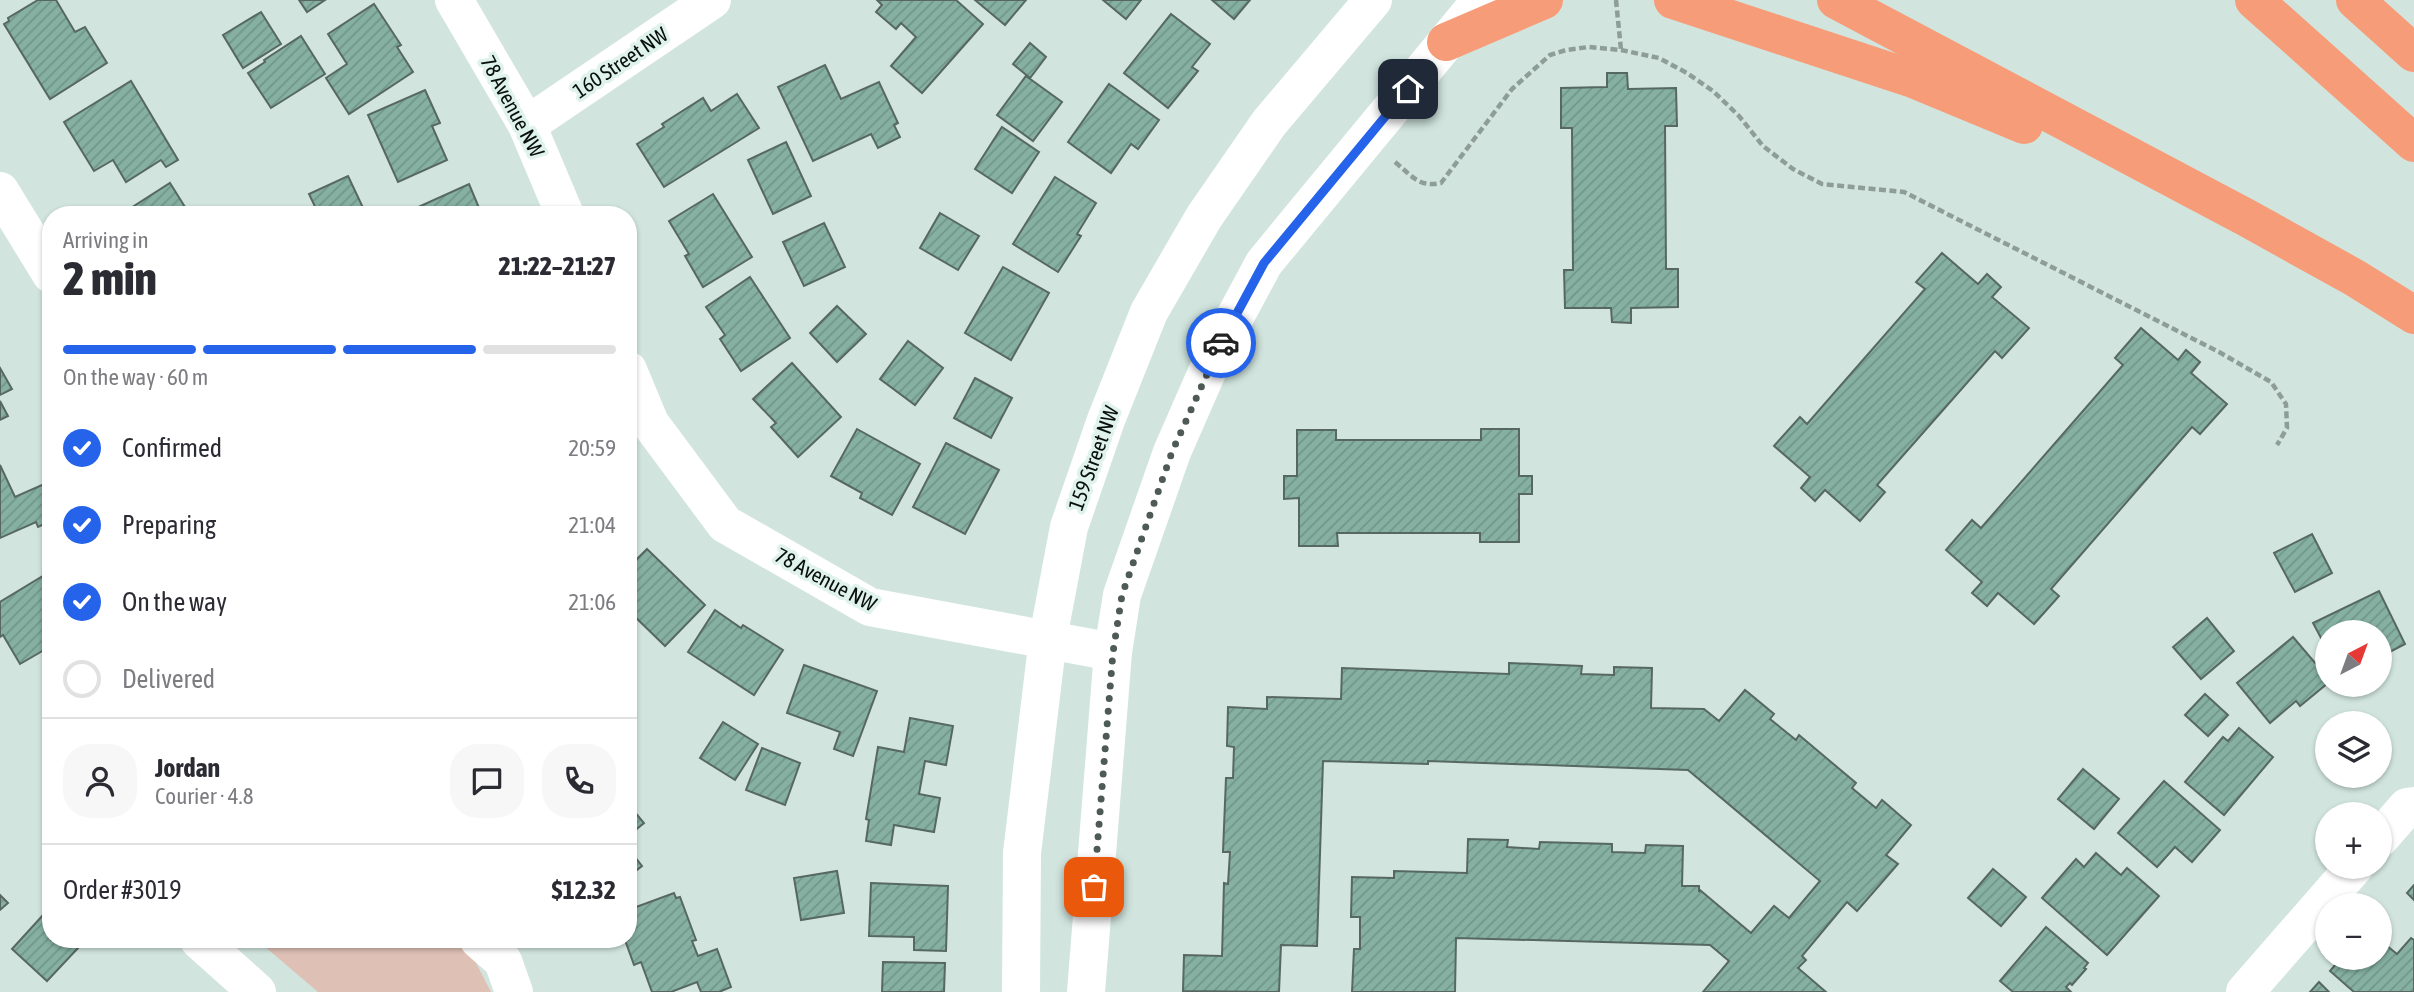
<!DOCTYPE html>
<meta charset="utf-8">
<style>
body{margin:0;font-family:"Asap Condensed",sans-serif;background:#f7f7f7;color:#2b2b33;height:100vh;display:flex;flex-direction:column;font-size:26px;white-space:nowrap}
*{box-sizing:border-box;margin:0}
p{font-size:23px;color:#7c7c81}
.icon{flex:none;width:38px;height:38px;fill:none;stroke:currentColor;stroke-width:2;stroke-linecap:round;stroke-linejoin:round}
.map{position:relative;flex:1;overflow:hidden}
.sheet{position:absolute;left:42px;top:206px;width:595px;height:742px;display:flex;flex-direction:column;background:#fff;border-radius:28px;box-shadow:0 2px 5px #0004}
.sheet>*{flex:none}
.needle{width:46px;rotate:41deg}
.controls{position:absolute;left:2315px;top:620px;display:grid;gap:14px}
.controls a{display:grid;place-items:center;width:77px;height:77px;border-radius:50%;background:#fff;box-shadow:0 2px 5px #0004;font-size:35px}
.pin{position:absolute;display:grid;place-items:center;width:60px;height:60px;color:#fff;margin:-30px;border-radius:14px;box-shadow:0 4px 10px #0006}
.courier{position:absolute;display:grid;place-items:center;width:70px;height:70px;margin:-35px;border:5px solid #2563eb;border-radius:50%;background:#fff;color:#222;box-shadow:0 2px 9px #0007}
.head em{font-style:normal;font-weight:800}
.head div{display:flex;flex-direction:column-reverse}
.head{display:flex;align-items:center;justify-content:space-between;height:119px;padding:0 21px}
h1{font-size:46px;font-weight:800;line-height:52px}
.bar{display:grid;grid-template-columns:repeat(4,1fr);gap:10px 7px;align-content:center;height:84px;padding:0 21px}
.bar i{height:9px;border-radius:5px;background:#e1e1e2}
.bar .selected{background:#2563eb}
.bar p{grid-column:span 4}
.line{display:flex;align-items:center;gap:18px;padding:0 21px;border-top:2px solid #e1e1e2}
.line div{flex:1}
.round{display:grid;place-items:center;flex:none;width:74px;height:74px;border-radius:28px;background:#f7f7f7}
ol{padding:0 21px;list-style:none}
li{display:flex;align-items:center;gap:21px;height:77px}
li p{margin-inline-start:auto}
li .icon{padding:7px;border-radius:50%;background:#2563eb;color:#fff;stroke-width:4}
li:last-child{color:#7c7c81}
li i{width:38px;height:38px;border:4px solid #e1e1e2;border-radius:50%}
.map>svg:first-child{display:block}
.grass{fill:#dec0b5}
.building{fill:url(#building-hatch);stroke:#576862;stroke-width:2}
.lines{fill:none;stroke-linecap:round;stroke-linejoin:round}
.path{stroke:#8e9d98;stroke-width:4.5;stroke-dasharray:7 3.5;stroke-linecap:butt}
.minor{stroke:#fff;stroke-width:38}
.highway{stroke:#f79c79;stroke-width:38}
.done{stroke:#4e5a56;stroke-width:7;stroke-dasharray:0 12.6}
.route{stroke:#2563eb;stroke-width:9}
.labels{text-anchor:middle;dominant-baseline:central;stroke-width:7;stroke-linejoin:round;paint-order:stroke}
.street-label{font-size:21px;fill:#080f0d;stroke:#dff2ec}
</style>
<div class="map">
<svg width="2414" height="992" viewBox="0 0 2414 992">
<defs>
<pattern id="building-hatch" width="6" height="6" patternUnits="userSpaceOnUse" patternTransform="scale(1.75)"><rect width="6" height="6" fill="#85b0a2"/><path d="M-1 1l2-2M0 6l6-6M5 7l2-2" fill="none" stroke="#71968a"/></pattern>
</defs>
<rect width="100%" height="100%" fill="#d1e5de"/>
<polygon class="grass" points="257,940 454,940 473,957 491,992 318,992"/>
<g class="building">
<polygon points="38,0 56,0 75,32 85,27 107,63 50,99 4,24 9,21 8,18"/>
<polygon points="299,0 325,0 307,12"/>
<polygon points="877,0 956,0 983,24 922,93 891,66 916,37 901,23 896,29 876,12 882,5"/>
<polygon points="975,0 1026,0 1005,25"/>
<polygon points="1103,0 1141,0 1126,19"/>
<polygon points="1212,0 1250,0 1234,19"/>
<polygon points="374,4 401,45 397,47 413,72 349,114 326,78 347,64 328,34"/>
<polygon points="261,12 281,44 243,68 223,35"/>
<polygon points="1171,14 1210,44 1192,67 1198,71 1168,108 1124,73"/>
<polygon points="301,36 325,74 271,108 248,73 265,62 264,60"/>
<polygon points="1030,43 1046,57 1030,78 1013,64"/>
<polygon points="825,65 841,99 879,82 898,123 894,125 900,137 878,148 871,134 813,161 778,87"/>
<polygon points="1607,73 1627,73 1628,89 1676,88 1677,126 1665,126 1666,269 1678,269 1678,307 1631,308 1631,323 1612,322 1611,308 1565,308 1564,270 1573,270 1572,128 1561,128 1561,88 1607,87"/>
<polygon points="1026,76 1062,102 1033,141 997,115"/>
<polygon points="131,81 178,160 166,167 161,160 126,182 113,160 94,171 64,122"/>
<polygon points="1109,84 1159,120 1138,149 1131,144 1111,173 1068,142"/>
<polygon points="425,90 440,123 432,126 447,160 398,182 368,115"/>
<polygon points="737,94 759,128 664,187 637,144 664,127 662,124 703,98 711,111"/>
<polygon points="1002,127 1039,152 1012,193 975,169"/>
<polygon points="786,142 811,196 773,214 748,160"/>
<polygon points="348,176 366,214 319,215 309,194"/>
<polygon points="1055,177 1096,203 1077,234 1081,236 1058,272 1013,244"/>
<polygon points="170,183 190,215 120,215"/>
<polygon points="469,184 482,215 419,215 416,208"/>
<polygon points="713,194 752,257 703,287 685,256 689,254 669,221"/>
<polygon points="940,213 979,236 958,270 920,248"/>
<polygon points="824,223 845,267 804,286 783,242"/>
<polygon points="1942,253 1978,284 1987,274 2001,287 1992,297 2029,328 2002,358 1995,351 1877,485 1885,492 1860,521 1825,490 1815,501 1801,488 1810,477 1774,446 1800,417 1807,424 1925,289 1916,282"/>
<polygon points="1003,267 1049,293 1011,360 965,333"/>
<polygon points="750,277 790,338 741,371 720,339 725,335 706,307"/>
<polygon points="837,306 866,334 837,362 810,333"/>
<polygon points="2141,328 2178,360 2186,350 2200,362 2191,373 2227,404 2200,434 2192,427 2051,589 2059,596 2034,624 1998,593 1987,606 1972,593 1982,582 1946,550 1972,520 1981,528 2123,365 2115,358"/>
<polygon points="908,341 943,368 915,405 880,379"/>
<polygon points="792,363 841,417 798,457 771,427 776,423 753,399"/>
<polygon points="0,368 12,389 0,395"/>
<polygon points="975,378 1012,398 991,438 954,418"/>
<polygon points="0,401 8,416 0,420"/>
<polygon points="857,429 920,464 892,515 860,498 862,493 831,476"/>
<polygon points="1481,429 1519,429 1519,476 1532,476 1532,494 1519,494 1519,542 1480,542 1480,533 1337,533 1338,546 1299,546 1299,498 1284,499 1284,476 1297,476 1297,430 1336,430 1336,440 1481,440"/>
<polygon points="946,443 999,470 965,534 913,507"/>
<polygon points="0,465 15,497 51,481 51,521 38,527 36,522 0,538"/>
<polygon points="2312,534 2332,573 2295,592 2274,553"/>
<polygon points="647,549 705,605 665,646 628,610 628,568"/>
<polygon points="51,571 51,646 20,664 3,635 0,637 0,602"/>
<polygon points="2379,591 2405,644 2380,657 2380,632 2328,632 2328,651 2313,623"/>
<polygon points="715,610 741,628 743,625 783,650 754,695 688,652"/>
<polygon points="2207,618 2234,651 2201,679 2173,647"/>
<polygon points="2293,637 2328,678 2328,683 2300,706 2296,701 2270,723 2237,683"/>
<polygon points="1509,663 1582,666 1581,674 1614,675 1614,667 1652,668 1651,708 1704,709 1719,721 1745,690 1774,714 1770,719 1796,740 1799,735 1856,783 1852,788 1876,808 1882,800 1911,825 1886,855 1898,864 1857,911 1847,902 1802,956 1806,960 1798,968 1826,992 1703,992 1729,961 1710,945 1456,938 1455,992 1352,992 1354,949 1360,949 1360,917 1351,917 1352,877 1394,878 1394,871 1467,873 1468,839 1508,840 1507,847 1539,849 1540,842 1612,844 1612,852 1645,853 1646,845 1683,846 1682,886 1699,886 1699,892 1700,890 1751,933 1774,906 1789,918 1820,881 1688,770 1428,761 1428,764 1323,761 1317,946 1281,945 1279,992 1183,991 1184,955 1222,956 1224,883 1228,884 1230,852 1223,852 1226,778 1233,778 1234,747 1227,746 1228,707 1267,709 1267,697 1341,699 1342,668 1509,674"/>
<polygon points="804,665 877,691 853,756 834,749 840,732 787,713"/>
<polygon points="2205,694 2228,715 2208,736 2185,715"/>
<polygon points="910,718 953,726 946,765 925,761 919,794 940,798 934,832 894,825 891,845 866,841 869,820 866,819 878,747 904,752"/>
<polygon points="723,722 758,744 735,780 700,758"/>
<polygon points="2239,728 2273,757 2224,815 2185,782 2223,737 2228,741"/>
<polygon points="762,748 800,763 785,805 746,790"/>
<polygon points="2083,769 2119,799 2094,829 2058,799"/>
<polygon points="2164,781 2220,830 2192,862 2175,847 2157,867 2118,833"/>
<polygon points="628,804 644,823 628,836"/>
<polygon points="628,848 642,866 628,877"/>
<polygon points="2096,853 2121,875 2127,868 2159,896 2107,955 2042,898 2076,859 2084,867"/>
<polygon points="1993,869 2026,897 2001,926 1968,898"/>
<polygon points="837,871 844,913 801,920 794,878"/>
<polygon points="871,883 948,886 946,951 914,950 914,937 869,936"/>
<polygon points="2414,885 2414,900 2407,893"/>
<polygon points="674,893 676,898 680,897 696,940 692,941 698,956 717,949 731,987 719,992 701,992 697,982 671,992 652,992 641,962 634,965 625,940 628,940 628,910"/>
<polygon points="0,895 8,903 0,910"/>
<polygon points="44,914 51,920 51,940 72,940 79,947 47,981 12,949"/>
<polygon points="2046,927 2088,963 2084,968 2086,969 2072,985 2070,983 2066,987 2071,992 2013,992 2000,981"/>
<polygon points="2411,938 2414,940 2414,992 2354,992 2330,971 2342,957 2380,957 2380,940 2397,954"/>
<polygon points="883,962 945,963 944,992 882,992"/>
<polygon points="2319,982 2329,992 2310,992"/>
</g>
<g class="lines">
<g class="path">
<polyline points="1616,0 1621,50"/>
<path d="M1395,162C1411,175 1419,188 1441,183L1512,89L1550,55L1566,50L1589,47L1621,50L1659,58L1687,73L1713,91L1739,116L1763,146L1793,169L1822,184L1904,192L2219,352L2271,382L2286,404L2287,428L2277,445"/>
</g>
<g class="minor">
<polyline points="454,0 527,125 565,215"/>
<polyline points="527,125 712,0"/>
<polyline points="0,191 51,274"/>
<polyline points="628,370 650,423 725,524 870,607 1113,652"/>
<polyline points="2380,838 2407,807 2414,806"/>
<polyline points="199,940 257,992"/>
<polyline points="479,940 503,961 514,992"/>
<polyline points="1021,992 1022,853 1048,638 1069,527 1106,420 1149,312 1204,217 1269,123 1373,0"/>
<polyline points="1086,992 1113,652 1122,595 1172,452 1214,356 1264,263 1481,0"/>
<polyline points="2245,992 2355,866"/>
</g>
<g class="highway">
<polyline points="1673,0 1913,79 2024,125"/>
<polyline points="1836,0 2247,218 2355,278 2414,315"/>
<polyline points="2254,0 2414,143"/>
<polyline points="2355,0 2414,53"/>
<polyline points="1446,42 1544,0"/>
</g>
</g>
<g class="lines">
<polyline class="done" points="1094,887 1113,652 1122,595 1172,452 1221,343"/>
<polyline class="route" points="1221,343 1264,263 1408,89"/>
</g>
<g class="labels">
<g class="street-label">
<text transform="translate(620 62) rotate(-34)">160 Street NW</text>
<text transform="translate(513 106) rotate(62)">78 Avenue NW</text>
<text transform="translate(1093 458) rotate(-70)">159 Street NW</text>
<text transform="translate(826 579) rotate(28)">78 Avenue NW</text>
</g>
</g>
</svg>
<div class="controls">
<a><svg class="needle" viewBox="-14 -14 28 28"><path d="M0-13l5 13h-10z" fill="#e53935"/><path d="M0 13l5-13h-10z" fill="#7c7c81"/></svg></a>
<a><svg class="icon" aria-label="layers" viewBox="0 0 24 24"><path d="M12 4l9 5-9 5-9-5zM3 14l9 5 9-5"/></svg></a>
<a>+</a>
<a>−</a>
</div>
<div class="pin" style="left:1094px;top:887px;background:#ea580c"><svg class="icon" aria-label="bag" viewBox="0 0 24 24"><path d="M5 8h14l-1 12H6zM9 8a3 3 0 0 1 6 0"/></svg></div>
<div class="pin" style="left:1408px;top:89px;background:#1f2937"><svg class="icon" aria-label="home" viewBox="0 0 24 24"><path d="M3 11l9-7 9 7M6 9v11h12V9"/></svg></div>
<div class="courier" style="left:1221px;top:343px"><svg class="icon" aria-label="car" viewBox="0 0 24 24"><path d="M5 17H2v-5l4-1 3-4h7l3 4 3 1v5h-3M9 17h6M6 11h13"/><circle cx="7" cy="17" r="2"/><circle cx="17" cy="17" r="2"/></svg></div>
<section class="sheet">
<div class="head"><div><h1>2 min</h1><p>Arriving in</p></div><em>21:22–21:27</em></div>
<div class="bar"><i class="selected"></i><i class="selected"></i><i class="selected"></i><i></i><p>On the way · 60 m</p></div>
<ol>
<li><svg class="icon" aria-label="check" viewBox="0 0 24 24"><path d="M5 12l5 5 9-10"/></svg>Confirmed<p>20:59</p></li>
<li><svg class="icon" aria-label="check" viewBox="0 0 24 24"><path d="M5 12l5 5 9-10"/></svg>Preparing<p>21:04</p></li>
<li><svg class="icon" aria-label="check" viewBox="0 0 24 24"><path d="M5 12l5 5 9-10"/></svg>On the way<p>21:06</p></li>
<li><i></i>Delivered</li>
</ol>
<div class="line" style="height:126px"><a class="round"><svg class="icon" aria-label="person" viewBox="0 0 24 24"><circle cx="12" cy="8" r="4"/><path d="M4 21q1-7 8-7t8 7"/></svg></a><div><b>Jordan</b><p>Courier · 4.8</p></div><a class="round"><svg class="icon" aria-label="chat" viewBox="0 0 24 24"><path d="M4 5h16v11H9l-5 4z"/></svg></a><a class="round"><svg class="icon" aria-label="phone" viewBox="0 0 24 24"><path d="M5 4h4l2 5-3 2q2 4 5 5l2-3 5 2v4C11 20 4 13 5 4z"/></svg></a></div>
<div class="line" style="height:91px"><div>Order #3019</div><b>$12.32</b></div>
</section>
</div>
